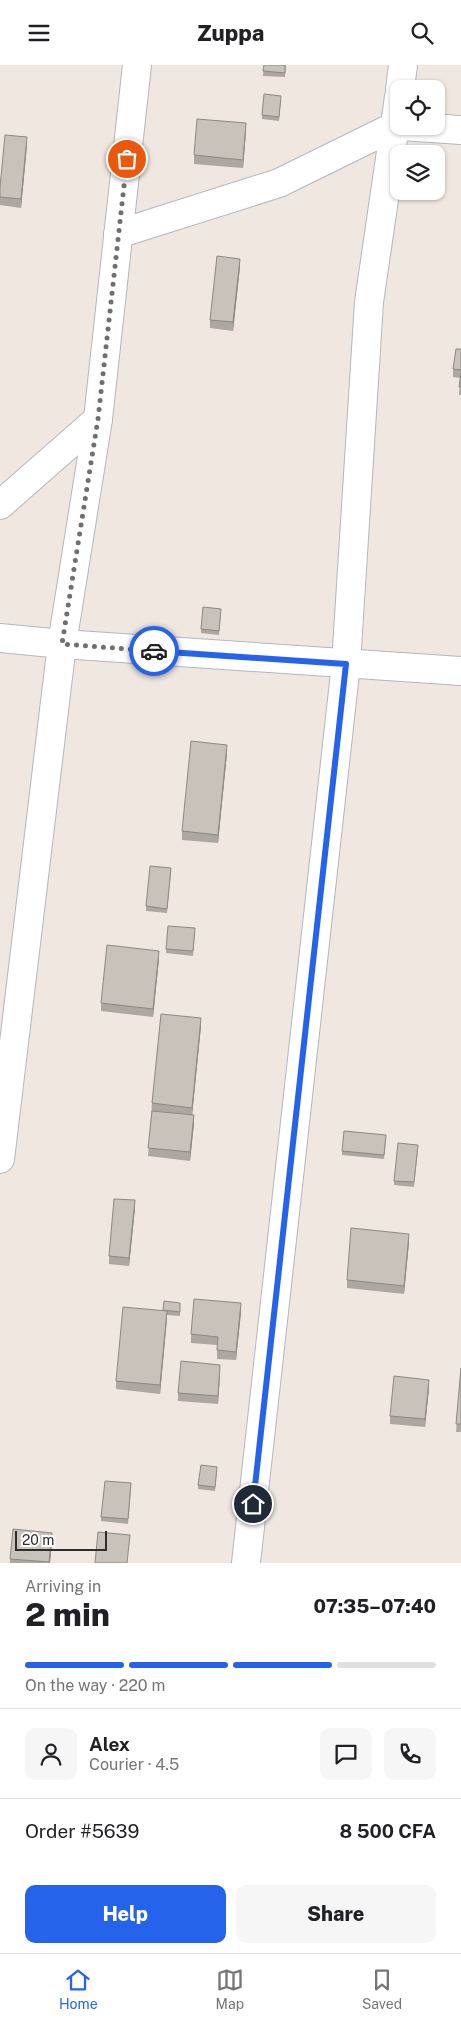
<!DOCTYPE html>
<meta charset="utf-8">
<style>
body{margin:0;font-family:"Public Sans",sans-serif;background:#f6f6f6;color:#202124;height:100vh;display:flex;flex-direction:column;font-size:19px;white-space:nowrap}
*{box-sizing:border-box;margin:0}
p{font-size:16px;color:#757577}
.icon{flex:none;width:28px;height:28px;fill:none;stroke:currentColor;stroke-width:2;stroke-linecap:round;stroke-linejoin:round}
.map{position:relative;height:1498px;overflow:hidden}
.details{display:flex;flex-direction:column;background:#fff;flex:1}
.details>*{flex:none}
.fabs{position:absolute;left:390px;top:15px;display:grid;gap:10px}
.fabs a{display:grid;place-items:center;width:55px;height:55px;border-radius:10px;background:#fff;box-shadow:0 1px 4px #0004;font-size:25px}
.scale{position:absolute;left:15px;bottom:12px;width:92px;box-sizing:border-box;padding-left:5px;border:2px solid #2d2d2d;border-top:0;font-size:14px;line-height:18px;white-space:nowrap;color:#2d2d2d;-webkit-text-stroke:4px #fff;paint-order:stroke}
.pin{position:absolute;display:grid;place-items:center;width:42px;height:42px;color:#fff;margin:-21px;border:2px solid #fff;border-radius:50%;box-shadow:0 1px 5px #0007}
.courier{position:absolute;display:grid;place-items:center;width:50px;height:50px;margin:-25px;border:4px solid #2563eb;border-radius:50%;background:#fff;color:#222;box-shadow:0 1px 6px #0007}
.overview em{font-style:normal;font-weight:800}
.overview div{display:flex;flex-direction:column-reverse}
.overview{display:flex;align-items:center;justify-content:space-between;height:85px;padding:0 25px}
h1{font-size:32px;font-weight:800;line-height:38px}
.bar{display:grid;grid-template-columns:repeat(4,1fr);gap:8px 5px;align-content:center;height:60px;padding:0 25px}
.bar i{height:6px;border-radius:4px;background:#e0e0e0}
.bar .active{background:#2563eb}
.bar p{grid-column:span 4}
.line{display:flex;align-items:center;gap:12px;padding:0 25px;border-top:1px solid #e0e0e0}
.line div{flex:1}
.round{display:grid;place-items:center;flex:none;width:52px;height:52px;border-radius:10px;background:#f6f6f6}
.action{display:flex;gap:10px;margin-top:auto;padding:10px 25px}
.action a{flex:1;height:58px;border-radius:10px;background:#2563eb;color:#fff;font-size:20px;font-weight:800;line-height:58px;text-align:center}
.action a+a{background:#f6f6f6;color:#202124}
header{display:flex;justify-content:space-between;align-items:center;height:65px;padding:0 25px;background:#fff;font-size:22px;font-weight:800}
.tabs{display:flex;justify-content:space-around;align-items:center;height:70px;border-top:1px solid #e0e0e0;background:#fff;font-size:14px;color:#757577}
.tabs a{display:grid;justify-items:center;gap:2px}
.tabs .active{color:#2563eb}
.map>svg:first-child{display:block}
.lines{fill:none;stroke-linecap:round;stroke-linejoin:round}
.street-casing{stroke:#b3b7c1;stroke-width:30}
.street{stroke:#fff;stroke-width:28}
.wall{fill:#aca7a1}
.shaded-wall{fill:#8c8883}
.building{fill:#c8c2bb;stroke:#8c8883}
.done{stroke:#716e6c;stroke-width:5;stroke-dasharray:0 9}
.route{stroke:#2563eb;stroke-width:6}
</style>
<header><svg class="icon" aria-label="menu" viewBox="0 0 24 24"><path d="M4 6h16M4 12h16M4 18h16"/></svg>Zuppa<svg class="icon" aria-label="search" viewBox="0 0 24 24"><circle cx="10" cy="10" r="6"/><path d="M15 15l6 6"/></svg></header>
<div class="map">
<svg width="461" height="1498" viewBox="0 0 461 1498">
<rect width="100%" height="100%" fill="#efe7e0"/>
<g class="lines">
<defs>
<g id="street">
<polyline points="400,24 403,0"/>
<polyline points="401,61 461,65"/>
<polyline points="118,169 279,118 395,61 399,61"/>
<polyline points="0,440 98,354"/>
<polyline points="0,573 62,579 461,606"/>
<polyline points="0,1094 62,579 98,354 137,0"/>
<polyline points="246,1498 346,599 369,237 399,32"/>
</g>
</defs>
<use href="#street" class="street-casing"/>
<use href="#street" class="street"/>
</g>
<g class="wall">
<polygon points="264,0 286,0 285,12 263,11"/>
<polygon points="281,35 279,56 262,54 262,50"/>
<polygon points="246,66 243,103 194,99 194,90"/>
<polygon points="27,80 21,143 0,140 0,122"/>
<polygon points="240,202 233,266 210,263 210,255"/>
<polygon points="461,284 461,330 459,330 460,313 453,312 453,304"/>
<polygon points="221,548 219,570 201,568 201,564"/>
<polygon points="227,688 218,778 182,775 182,766"/>
<polygon points="171,808 167,848 146,846 146,841"/>
<polygon points="195,868 193,891 166,888 166,884"/>
<polygon points="159,894 153,952 101,946 101,938"/>
<polygon points="201,961 192,1050 194,1058 190,1096 148,1091 152,1038"/>
<polygon points="386,1075 384,1094 342,1090 342,1086"/>
<polygon points="418,1084 414,1122 394,1120 394,1116"/>
<polygon points="135,1143 129,1201 109,1199 109,1191"/>
<polygon points="409,1177 404,1229 347,1223 347,1215"/>
<polygon points="180,1242 180,1251 167,1250 160,1329 116,1324 116,1316 163,1246"/>
<polygon points="241,1247 236,1295 217,1294 217,1280 191,1278 191,1269"/>
<polygon points="461,1303 461,1367 456,1367"/>
<polygon points="220,1308 218,1339 178,1336 178,1328"/>
<polygon points="429,1323 425,1362 390,1359 390,1351"/>
<polygon points="217,1406 215,1426 198,1424 198,1420"/>
<polygon points="131,1423 128,1459 101,1456 101,1452"/>
<polygon points="52,1476 50,1498 10,1498 10,1494"/>
</g>
<g class="shaded-wall">
<polygon points="246,58 246,66 243,103 243,95"/>
<polygon points="27,72 27,80 21,143 21,134"/>
<polygon points="240,194 240,202 233,266 233,257"/>
<polygon points="227,680 227,688 218,778 218,770"/>
<polygon points="159,886 159,894 153,952 153,944"/>
<polygon points="201,953 201,961 192,1051 192,1043"/>
<polygon points="194,1050 194,1058 190,1096 190,1087"/>
<polygon points="135,1135 135,1143 129,1201 129,1193"/>
<polygon points="409,1169 409,1177 404,1229 404,1221"/>
<polygon points="241,1238 241,1247 236,1295 236,1287"/>
<polygon points="167,1246 167,1254 160,1329 160,1320"/>
<polygon points="220,1300 220,1308 218,1339 218,1331"/>
<polygon points="429,1315 429,1323 425,1362 425,1354"/>
<polygon points="52,1468 52,1476 50,1498 49,1498"/>
</g>
<g class="building">
<polygon points="264,0 285,0 285,8 263,6"/>
<polygon points="264,29 281,31 279,52 262,50"/>
<polygon points="197,54 246,58 243,95 194,90"/>
<polygon points="5,70 27,72 21,134 0,132 0,122"/>
<polygon points="217,191 240,194 233,257 210,255"/>
<polygon points="456,284 461,284 461,305 453,304"/>
<polygon points="461,308 461,322 459,322"/>
<polygon points="203,542 221,544 219,566 201,564"/>
<polygon points="191,676 227,680 218,770 182,766"/>
<polygon points="150,801 171,803 167,844 146,841"/>
<polygon points="168,861 195,863 193,886 166,884"/>
<polygon points="107,880 159,886 153,944 101,938"/>
<polygon points="161,949 201,953 192,1043 152,1038"/>
<polygon points="152,1046 194,1050 190,1087 148,1083"/>
<polygon points="344,1066 386,1070 384,1090 342,1086"/>
<polygon points="398,1078 418,1080 414,1117 394,1116"/>
<polygon points="114,1134 135,1135 129,1193 109,1191"/>
<polygon points="351,1163 409,1169 404,1221 347,1215"/>
<polygon points="194,1234 241,1238 236,1287 217,1285 218,1272 191,1269"/>
<polygon points="164,1236 180,1238 180,1247 163,1245"/>
<polygon points="123,1242 167,1246 160,1320 116,1316"/>
<polygon points="181,1296 220,1300 218,1331 178,1328"/>
<polygon points="461,1303 461,1359 456,1359"/>
<polygon points="394,1311 429,1315 425,1354 390,1351"/>
<polygon points="201,1400 217,1402 215,1422 198,1420"/>
<polygon points="105,1416 131,1418 128,1454 101,1452"/>
<polygon points="13,1464 52,1468 49,1497 10,1494"/>
<polygon points="98,1467 130,1470 127,1498 95,1498"/>
</g>
<g class="lines">
<polyline class="done" points="127,94 98,354 62,579 154,586"/>
<polyline class="route" points="154,586 346,599 253,1439"/>
</g>
</svg>
<div class="fabs">
<a><svg class="icon" aria-label="locate" viewBox="0 0 24 24"><circle cx="12" cy="12" r="6"/><path d="M12 2v4M12 18v4M2 12h4M18 12h4"/></svg></a>
<a><svg class="icon" aria-label="layers" viewBox="0 0 24 24"><path d="M12 4l9 5-9 5-9-5zM3 14l9 5 9-5"/></svg></a>
</div>
<div class="scale">20 m</div>
<div class="pin" style="left:127px;top:94px;background:#ea580c"><svg class="icon" aria-label="bag" viewBox="0 0 24 24"><path d="M5 8h14l-1 12H6zM9 8a3 3 0 0 1 6 0"/></svg></div>
<div class="pin" style="left:253px;top:1439px;background:#1f2937"><svg class="icon" aria-label="home" viewBox="0 0 24 24"><path d="M3 11l9-7 9 7M6 9v11h12V9"/></svg></div>
<div class="courier" style="left:154px;top:586px"><svg class="icon" aria-label="car" viewBox="0 0 24 24"><path d="M5 17H2v-5l4-1 3-4h7l3 4 3 1v5h-3M9 17h6M6 11h13"/><circle cx="7" cy="17" r="2"/><circle cx="17" cy="17" r="2"/></svg></div>
</div>
<section class="details">
<div class="overview"><div><h1>2 min</h1><p>Arriving in</p></div><em>07:35–07:40</em></div>
<div class="bar"><i class="active"></i><i class="active"></i><i class="active"></i><i></i><p>On the way · 220 m</p></div>
<div class="line" style="height:90px"><a class="round"><svg class="icon" aria-label="person" viewBox="0 0 24 24"><circle cx="12" cy="8" r="4"/><path d="M4 21q1-7 8-7t8 7"/></svg></a><div><b>Alex</b><p>Courier · 4.5</p></div><a class="round"><svg class="icon" aria-label="chat" viewBox="0 0 24 24"><path d="M4 5h16v11H9l-5 4z"/></svg></a><a class="round"><svg class="icon" aria-label="phone" viewBox="0 0 24 24"><path d="M5 4h4l2 5-3 2q2 4 5 5l2-3 5 2v4C11 20 4 13 5 4z"/></svg></a></div>
<div class="line" style="height:65px"><div>Order #5639</div><b>8 500 CFA</b></div>
<div class="action"><a>Help</a><a>Share</a></div>
</section>
<nav class="tabs">
<a class="active"><svg class="icon" aria-label="home" viewBox="0 0 24 24"><path d="M3 11l9-7 9 7M6 9v11h12V9"/></svg>Home</a>
<a><svg class="icon" aria-label="map" viewBox="0 0 24 24"><path d="M3 6l6-2 6 2 6-2v14l-6 2-6-2-6 2zM9 4v14M15 6v14"/></svg>Map</a>
<a><svg class="icon" aria-label="saved" viewBox="0 0 24 24"><path d="M7 4h10v16l-5-4-5 4z"/></svg>Saved</a>
</nav>
